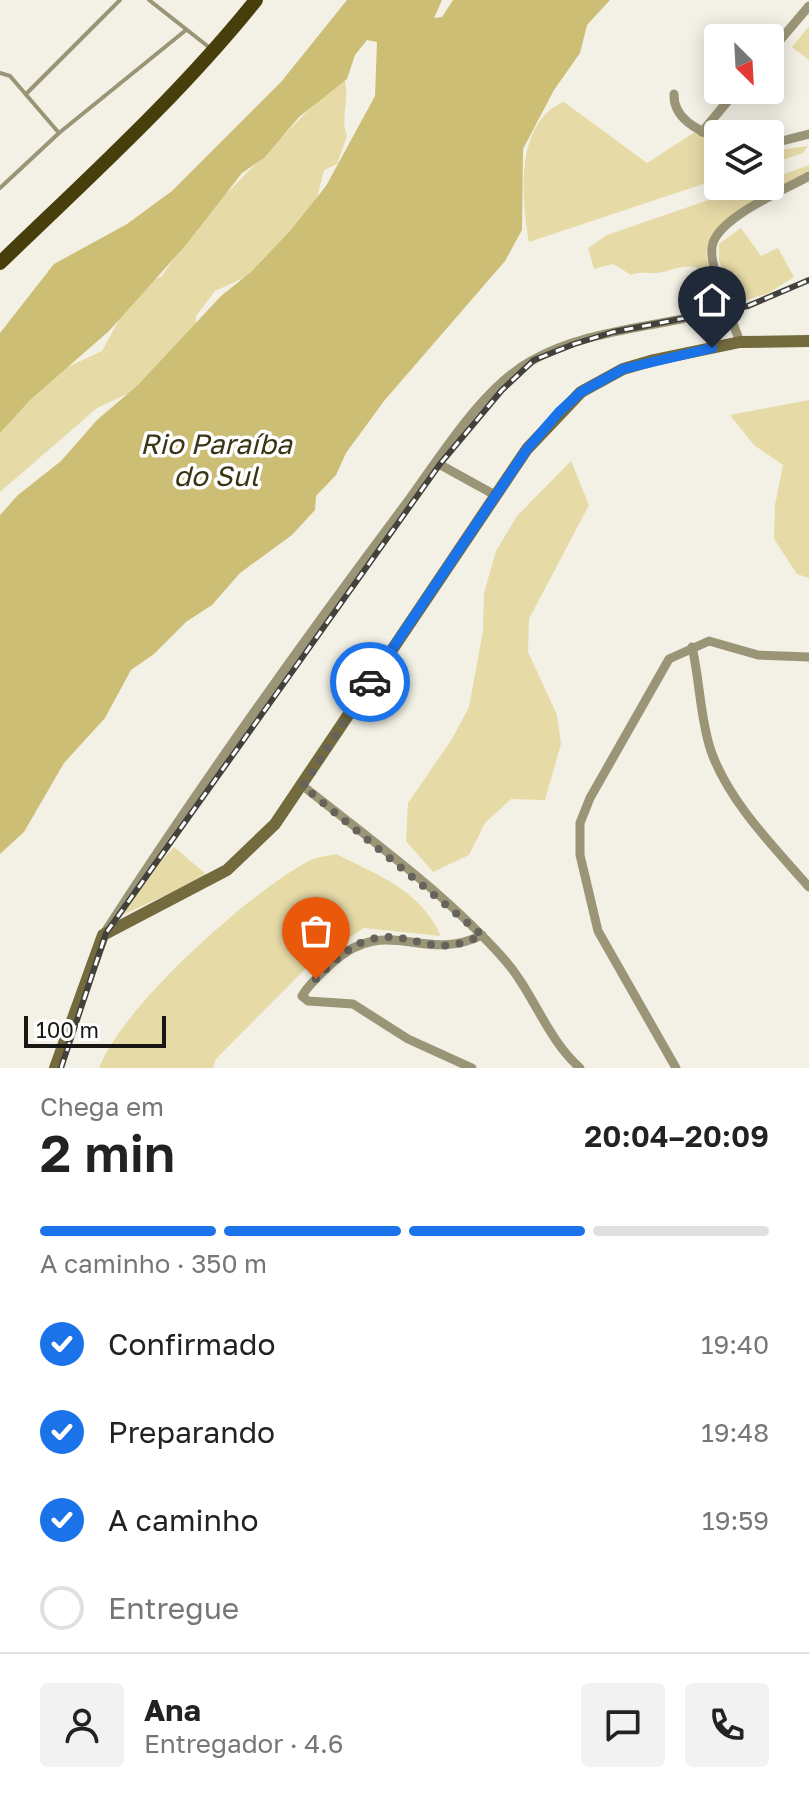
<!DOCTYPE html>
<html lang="pt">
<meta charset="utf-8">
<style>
body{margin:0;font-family:"Golos Text",sans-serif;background:#f2f2f2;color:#222;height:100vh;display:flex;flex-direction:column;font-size:30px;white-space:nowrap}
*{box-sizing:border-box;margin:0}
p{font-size:26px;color:#767676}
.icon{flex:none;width:44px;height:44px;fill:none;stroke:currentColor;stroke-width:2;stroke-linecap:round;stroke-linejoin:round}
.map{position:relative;height:1068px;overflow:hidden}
.details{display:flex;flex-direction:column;background:#fff;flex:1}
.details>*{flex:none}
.needle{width:52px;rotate:156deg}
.fabs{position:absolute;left:704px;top:24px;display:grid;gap:16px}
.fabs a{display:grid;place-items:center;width:80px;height:80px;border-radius:8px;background:#fff;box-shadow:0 4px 20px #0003;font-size:40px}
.scale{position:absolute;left:24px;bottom:20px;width:142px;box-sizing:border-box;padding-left:8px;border:4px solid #181713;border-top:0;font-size:22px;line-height:28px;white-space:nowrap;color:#181713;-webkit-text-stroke:6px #fff;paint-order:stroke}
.pin{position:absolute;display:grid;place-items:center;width:68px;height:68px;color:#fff;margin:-82px -34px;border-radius:50% 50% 50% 0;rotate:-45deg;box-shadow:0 0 8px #0007}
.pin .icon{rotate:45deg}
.courier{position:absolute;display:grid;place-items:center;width:80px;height:80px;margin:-40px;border:6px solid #1a73e8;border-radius:50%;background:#fff;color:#222;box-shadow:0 2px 10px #0007}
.headline em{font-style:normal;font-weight:600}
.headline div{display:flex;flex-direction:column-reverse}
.headline{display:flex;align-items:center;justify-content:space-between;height:136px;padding:0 40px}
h1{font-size:52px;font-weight:600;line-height:60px}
.bar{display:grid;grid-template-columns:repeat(4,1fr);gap:12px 8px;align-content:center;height:96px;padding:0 40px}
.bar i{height:10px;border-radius:6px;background:#e0e0e0}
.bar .selected{background:#1a73e8}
.bar p{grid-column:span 4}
.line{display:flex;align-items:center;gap:20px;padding:0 40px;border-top:2px solid #e0e0e0}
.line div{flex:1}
.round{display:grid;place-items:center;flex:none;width:84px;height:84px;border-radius:8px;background:#f2f2f2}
ol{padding:0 40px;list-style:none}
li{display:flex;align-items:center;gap:24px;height:88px}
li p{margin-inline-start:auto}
li .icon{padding:8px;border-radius:50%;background:#1a73e8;color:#fff;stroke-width:4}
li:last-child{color:#767676}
li i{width:44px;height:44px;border:4px solid #e0e0e0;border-radius:50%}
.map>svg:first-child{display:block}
.green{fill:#e6daa7}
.water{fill:#cdbe76}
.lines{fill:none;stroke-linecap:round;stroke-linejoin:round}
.service{stroke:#9b9578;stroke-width:4}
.minor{stroke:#9b9578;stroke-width:9}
.secondary{stroke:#736a3e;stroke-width:12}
.trunk{stroke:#483e0c;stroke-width:14}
.rail-casing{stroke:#42413b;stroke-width:6}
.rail{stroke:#fff;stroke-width:3;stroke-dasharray:9;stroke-linecap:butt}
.done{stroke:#65635c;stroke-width:8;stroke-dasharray:0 14.4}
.route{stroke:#1a73e8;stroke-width:10}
.labels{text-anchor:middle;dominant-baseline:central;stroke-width:7;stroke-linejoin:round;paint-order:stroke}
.water-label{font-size:28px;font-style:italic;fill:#3b3415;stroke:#fff}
</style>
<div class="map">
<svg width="809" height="1068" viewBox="0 0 809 1068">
<rect width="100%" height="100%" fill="#f3f1e5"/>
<g class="green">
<polygon points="809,26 809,60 792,47"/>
<path d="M343,75C352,96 339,117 347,136L337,164L324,170L313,214L261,270L215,291L196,316L195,332L136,390L97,408L0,492V404L25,387L102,351L119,320L123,294L162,276L208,208L231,189Z"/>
<path d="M564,102L647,163L695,132L718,143V179L529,242C522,198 514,122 564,102Z"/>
<polygon points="808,146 803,153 770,164 770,151"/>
<path d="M809,165V172C782,189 713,215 707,248C704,261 715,282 719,295L717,302L704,305L696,267C680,265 672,271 657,273C647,274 642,271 631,275L613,264L594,269L588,248L607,235L749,186H770V179Z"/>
<polygon points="741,228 761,256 778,248 794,277 769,293 737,303 719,261 719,244"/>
<polygon points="809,400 809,578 797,574 774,539 775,505 783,465 754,445 730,415"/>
<polygon points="571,461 589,505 529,619 528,652 557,715 561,744 545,800 511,799 485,823 469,855 433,872 406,841 408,803 452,739 469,707 483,631 484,593 496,551 517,516"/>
<polygon points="174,847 208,876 122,915 154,868"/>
<path d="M336,854C380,876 420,890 441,936L364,928L313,961L216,1059L213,1068H99C123,1006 248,894 307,862C315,857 327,856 336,854Z"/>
</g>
<polygon class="water" points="347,0 442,0 434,18 442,17 453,0 610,0 587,25 580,53 554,90 523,149 522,230 505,261 384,401 346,453 336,475 316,496 315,510 292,535 240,573 212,605 186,622 154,654 131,670 105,718 64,763 24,832 0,854 0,515 18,495 61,461 97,420 138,385 221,296 251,272 290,231 326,186 375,96 377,42 367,40 355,55 347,79 299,117 264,158 242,173 185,246 109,331 30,400 0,433 0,333 54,264 127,224 172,191 281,82"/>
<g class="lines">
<g class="service">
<polyline points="149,0 210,48"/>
<polyline points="0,73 10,76 59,133"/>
<polyline points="27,93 120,0"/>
<polyline points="0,188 59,133 186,30"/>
</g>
<g class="minor">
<polyline points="770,52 809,6"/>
<path d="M674,94C673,119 698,130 718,139"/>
<polyline points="702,132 737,90"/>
<polyline points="770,144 809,134"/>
<path d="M740,342C732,319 709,269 712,247C716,218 785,190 809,176"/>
<polyline points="437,463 495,495"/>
<path d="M692,647C700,681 700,719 711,751C729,802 774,847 809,887"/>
<path d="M303,786C371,840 445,893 503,958C533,991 546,1038 580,1068"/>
<path d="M105,932C200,785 303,641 408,501C441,456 482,388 531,361C593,326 664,329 729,306"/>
<path d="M472,1068L408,1039L353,1004L308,1001L302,996C309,984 321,974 331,964C387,912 422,965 482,935"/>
<polyline points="676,1068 598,931 580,855 580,823 590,798 669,659 709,641 758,655 809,657"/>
</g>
<polyline class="secondary" points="55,1068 103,935 227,870 275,824 527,449 581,392 623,369 654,360 740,342 809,341"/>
<path class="trunk" d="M0,263C88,178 179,96 256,0"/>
<defs>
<polyline id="rail" points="61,1068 106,933 440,464 502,390 534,360 574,344 613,332 748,306 809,280"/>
</defs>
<use href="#rail" class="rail-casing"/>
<use href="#rail" class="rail"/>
</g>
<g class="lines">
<path class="done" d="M316,979C331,964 350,944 372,939C413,929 431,961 482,935L303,786L370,682"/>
<polyline class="route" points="370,682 527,449 559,412 581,392 623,369 712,348"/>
</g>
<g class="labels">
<g class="water-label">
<text x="216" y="443">Rio Paraíba<tspan x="216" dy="32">do Sul</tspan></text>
</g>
</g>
</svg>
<div class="fabs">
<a><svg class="needle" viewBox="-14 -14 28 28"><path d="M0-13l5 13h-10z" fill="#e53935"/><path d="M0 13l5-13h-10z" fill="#767676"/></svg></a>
<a><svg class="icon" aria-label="layers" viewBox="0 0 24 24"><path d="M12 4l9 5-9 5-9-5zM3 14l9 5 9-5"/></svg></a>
</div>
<div class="scale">100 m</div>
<div class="pin" style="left:316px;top:979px;background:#ea580c"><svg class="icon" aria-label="bag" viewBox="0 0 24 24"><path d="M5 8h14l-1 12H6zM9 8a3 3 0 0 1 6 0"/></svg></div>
<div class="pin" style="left:712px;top:348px;background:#1f2937"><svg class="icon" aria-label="home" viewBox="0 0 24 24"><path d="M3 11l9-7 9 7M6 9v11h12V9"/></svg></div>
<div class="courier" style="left:370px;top:682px"><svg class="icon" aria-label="car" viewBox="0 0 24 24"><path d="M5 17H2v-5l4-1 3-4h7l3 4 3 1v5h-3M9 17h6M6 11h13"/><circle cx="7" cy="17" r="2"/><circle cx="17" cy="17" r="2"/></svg></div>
</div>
<section class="details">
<div class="headline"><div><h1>2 min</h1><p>Chega em</p></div><em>20:04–20:09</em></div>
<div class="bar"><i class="selected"></i><i class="selected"></i><i class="selected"></i><i></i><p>A caminho · 350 m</p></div>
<ol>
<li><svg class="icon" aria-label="check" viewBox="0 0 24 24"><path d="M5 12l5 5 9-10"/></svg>Confirmado<p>19:40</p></li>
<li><svg class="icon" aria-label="check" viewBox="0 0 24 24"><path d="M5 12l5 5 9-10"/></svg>Preparando<p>19:48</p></li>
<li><svg class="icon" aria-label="check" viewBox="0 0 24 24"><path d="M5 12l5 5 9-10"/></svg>A caminho<p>19:59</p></li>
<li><i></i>Entregue</li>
</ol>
<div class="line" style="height:144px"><a class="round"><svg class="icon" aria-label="person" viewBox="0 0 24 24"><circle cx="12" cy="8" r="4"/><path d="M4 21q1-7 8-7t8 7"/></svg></a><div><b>Ana</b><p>Entregador · 4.6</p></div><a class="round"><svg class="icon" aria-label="chat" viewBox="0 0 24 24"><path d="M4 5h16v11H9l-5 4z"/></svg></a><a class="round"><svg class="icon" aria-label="phone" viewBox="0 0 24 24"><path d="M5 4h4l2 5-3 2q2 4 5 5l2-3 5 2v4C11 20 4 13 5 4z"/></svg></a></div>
</section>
